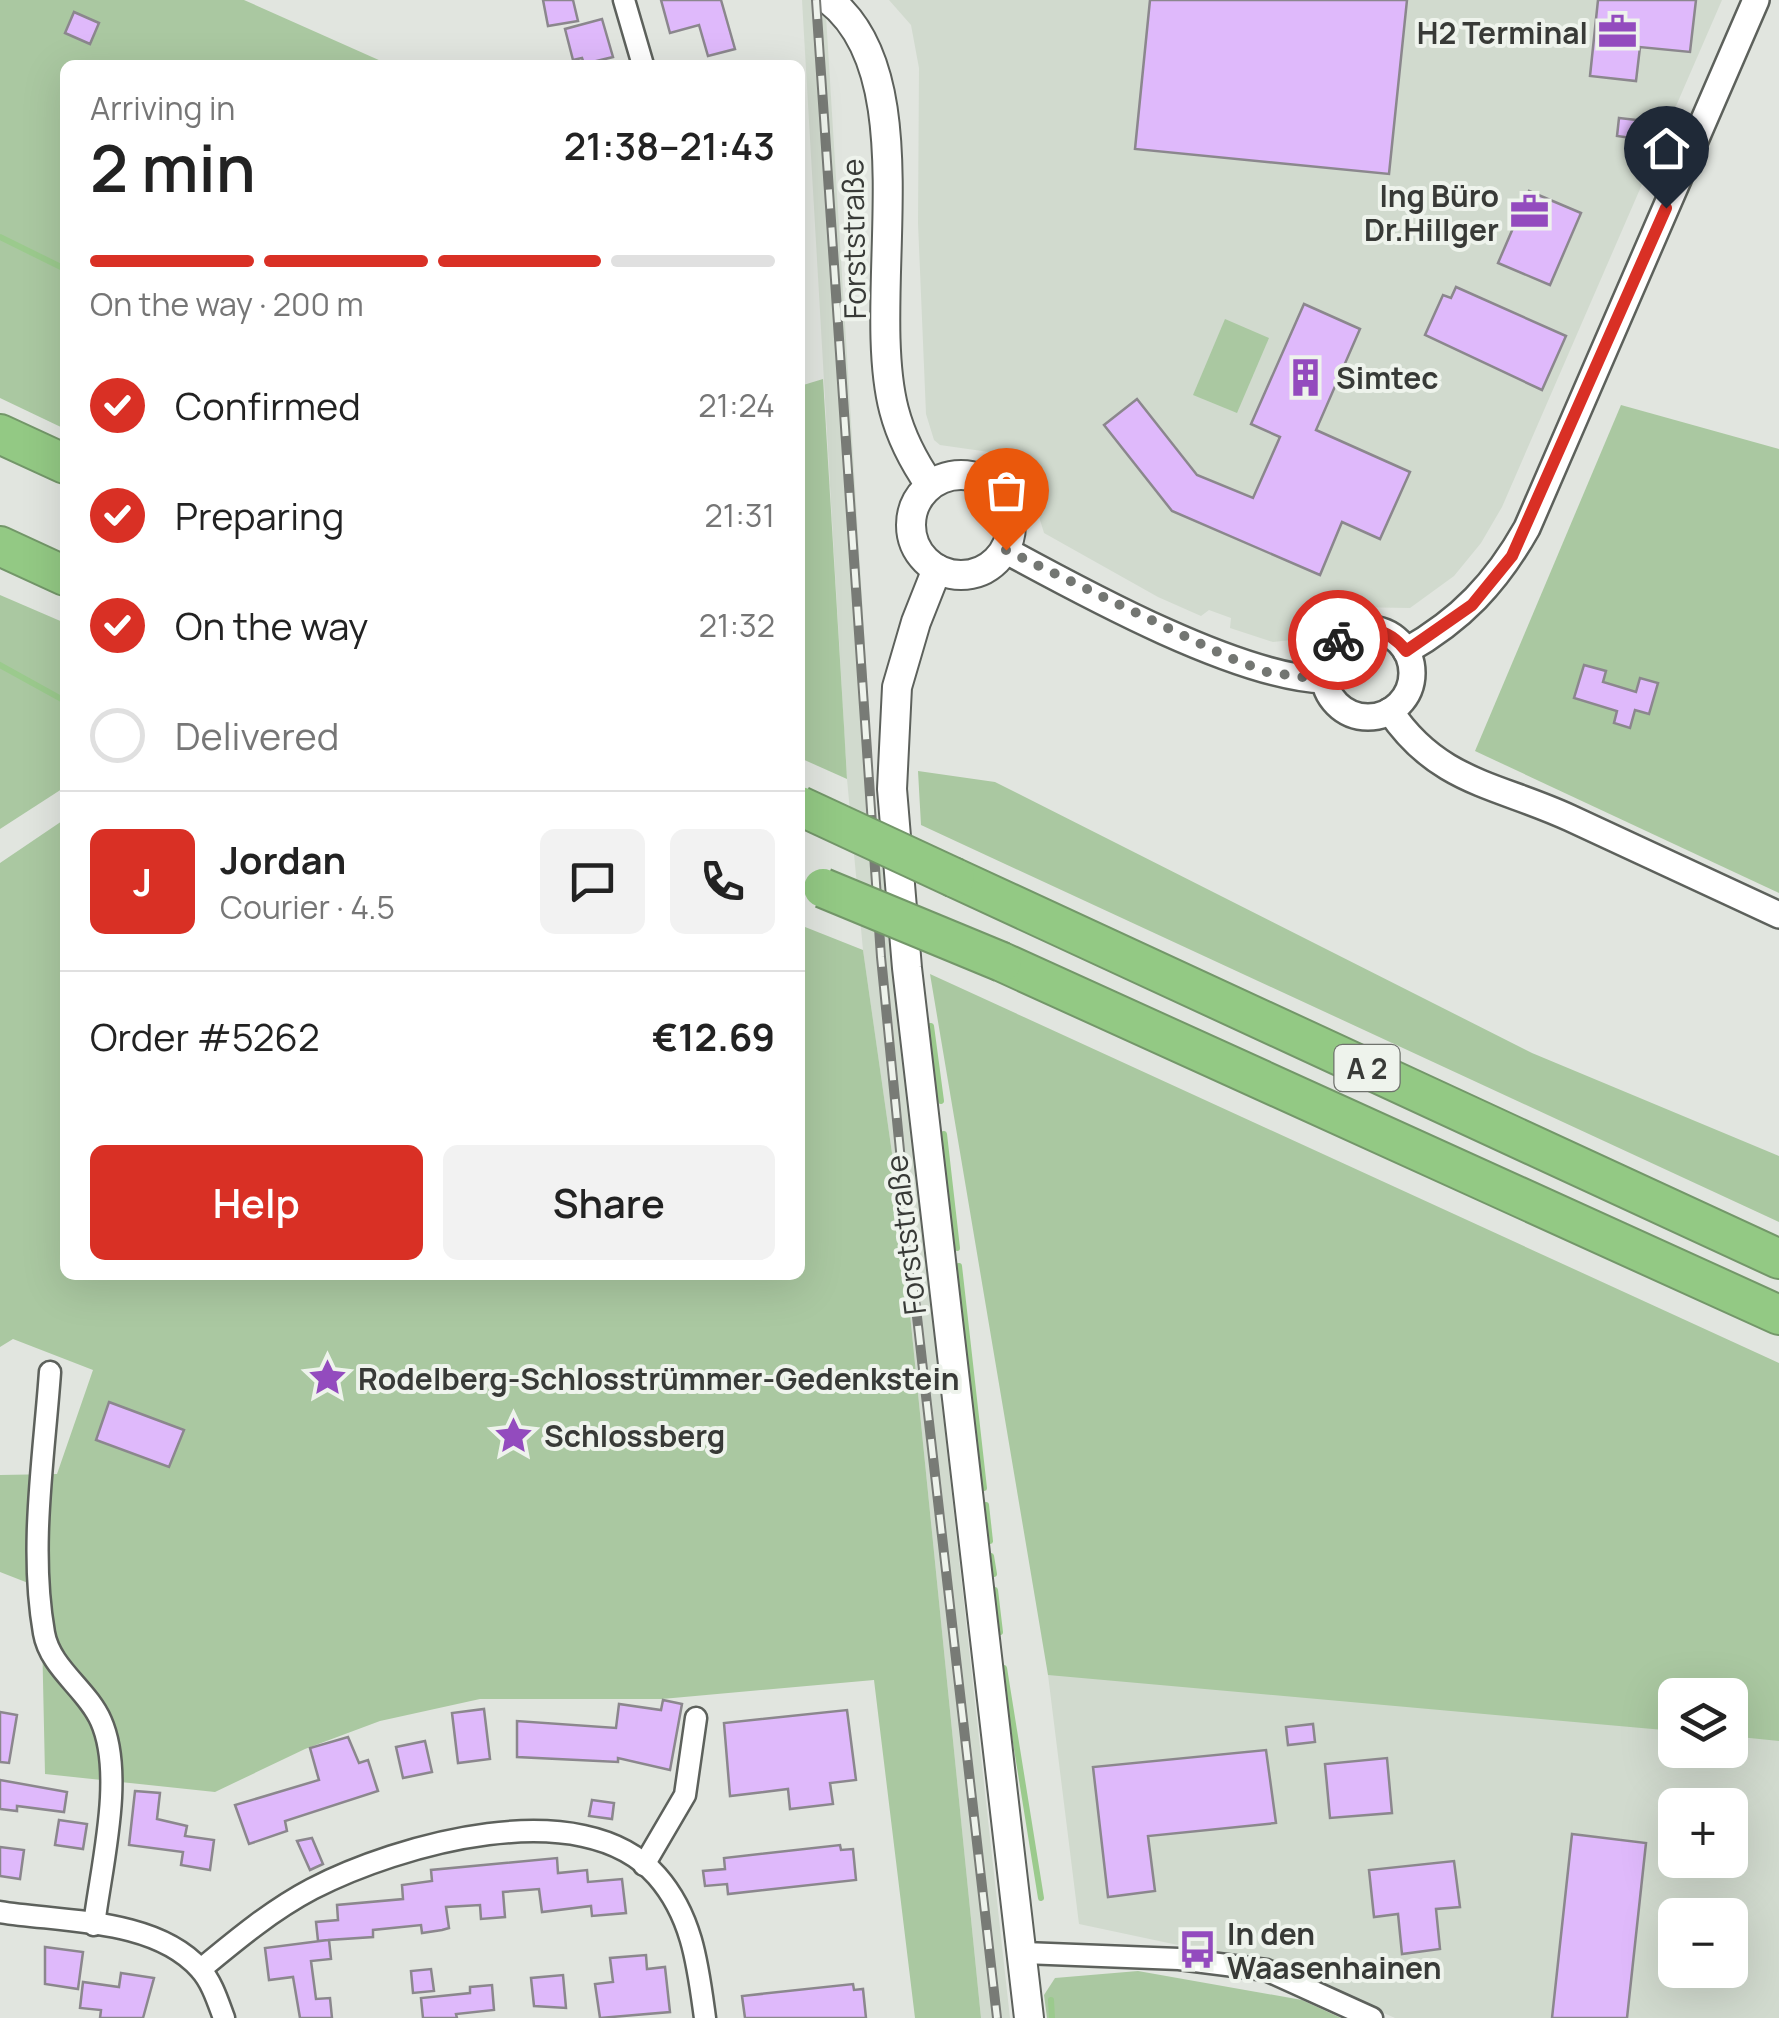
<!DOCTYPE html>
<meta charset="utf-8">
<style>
body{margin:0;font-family:Manrope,sans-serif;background:#f2f2f2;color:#222;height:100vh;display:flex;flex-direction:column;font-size:38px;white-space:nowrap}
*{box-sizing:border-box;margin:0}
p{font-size:32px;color:#767676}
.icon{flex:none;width:55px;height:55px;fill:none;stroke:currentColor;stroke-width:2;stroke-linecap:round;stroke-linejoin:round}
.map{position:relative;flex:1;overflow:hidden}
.drawer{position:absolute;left:60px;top:60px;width:745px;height:1220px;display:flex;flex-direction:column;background:#fff;border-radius:15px;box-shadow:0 10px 40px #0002}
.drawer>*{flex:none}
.tools{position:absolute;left:1658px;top:1678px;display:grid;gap:20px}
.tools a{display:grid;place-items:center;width:90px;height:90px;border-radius:15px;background:#fff;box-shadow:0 10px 40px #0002;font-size:50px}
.pin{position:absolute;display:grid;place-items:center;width:85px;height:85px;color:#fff;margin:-102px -42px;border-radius:50% 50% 50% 0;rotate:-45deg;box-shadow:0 0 10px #0007}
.pin .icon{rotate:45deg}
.courier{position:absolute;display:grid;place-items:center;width:100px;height:100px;margin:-50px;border:8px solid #d93025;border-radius:50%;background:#fff;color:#222;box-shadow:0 2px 12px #0007}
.head em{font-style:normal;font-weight:600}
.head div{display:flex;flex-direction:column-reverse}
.head{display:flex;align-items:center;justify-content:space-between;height:170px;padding:0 30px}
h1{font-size:65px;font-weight:600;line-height:75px}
.bar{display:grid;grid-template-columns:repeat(4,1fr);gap:15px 10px;align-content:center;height:120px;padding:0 30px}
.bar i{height:12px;border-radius:8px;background:#e0e0e0}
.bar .active{background:#d93025}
.bar p{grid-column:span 4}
.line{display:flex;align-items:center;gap:25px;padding:0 30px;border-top:2px solid #e0e0e0}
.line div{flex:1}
.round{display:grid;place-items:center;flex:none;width:105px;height:105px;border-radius:15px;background:#f2f2f2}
ol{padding:0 30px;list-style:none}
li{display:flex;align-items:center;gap:30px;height:110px}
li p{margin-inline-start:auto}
li .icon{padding:10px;border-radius:50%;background:#d93025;color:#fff;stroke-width:4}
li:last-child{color:#767676}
li i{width:55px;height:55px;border:5px solid #e0e0e0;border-radius:50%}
.primary-button{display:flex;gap:20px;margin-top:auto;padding:20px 30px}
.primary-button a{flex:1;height:115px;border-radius:15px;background:#d93025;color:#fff;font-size:40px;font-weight:600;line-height:115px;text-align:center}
.primary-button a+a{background:#f2f2f2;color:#222}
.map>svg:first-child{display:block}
.built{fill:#d1dace;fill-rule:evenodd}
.green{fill:#aac8a1}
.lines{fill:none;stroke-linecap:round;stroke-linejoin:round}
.stream{stroke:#9bca8d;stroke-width:6}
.building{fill:#dfb9fb;stroke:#8b878d;stroke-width:2.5}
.minor-casing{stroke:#5d615c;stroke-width:25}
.tertiary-casing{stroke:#5d615c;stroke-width:30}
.secondary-casing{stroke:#5d615c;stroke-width:32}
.motorway-casing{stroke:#739769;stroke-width:42}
.minor{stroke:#fff;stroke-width:20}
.tertiary{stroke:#fff;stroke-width:25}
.secondary{stroke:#fff;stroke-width:28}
.motorway{stroke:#93c984;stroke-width:38}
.rail-casing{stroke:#787b76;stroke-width:10}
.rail{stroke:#eef3ec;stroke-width:6;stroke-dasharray:19;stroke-linecap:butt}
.motorway-bridge-casing{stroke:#739769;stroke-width:42;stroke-linecap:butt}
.motorway-bridge{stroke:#93c984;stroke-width:38}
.done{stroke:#737672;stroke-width:10;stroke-dasharray:0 18}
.route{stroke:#d93025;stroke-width:12}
.labels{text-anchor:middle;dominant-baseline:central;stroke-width:8;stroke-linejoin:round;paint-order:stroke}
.shield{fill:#eef3ec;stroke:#6f726d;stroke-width:2.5}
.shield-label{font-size:28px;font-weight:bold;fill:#383a37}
.poi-label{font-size:30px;font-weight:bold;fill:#383a37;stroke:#eef3ec;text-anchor:start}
.street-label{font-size:30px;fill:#383a37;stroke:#eef3ec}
</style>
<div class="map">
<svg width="1779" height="2018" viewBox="0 0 1779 2018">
<rect width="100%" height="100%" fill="#e1e5df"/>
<g class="built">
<polygon points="802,0 825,0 874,793 1010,2018 981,2018 898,1195 863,950 847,779"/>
<polygon points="889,0 1722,0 1502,507 1481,543 1454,576 1410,608 1348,607 1291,640 1273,642 1230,628 1231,618 1209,610 1201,616 1158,597 1044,533 1030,487 1020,472 989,452 940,445 934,440 926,414 918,223 919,68 911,25"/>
<path d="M1056,1663L1675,1728V1750H1730V1734L1779,1739V2018H1395L1277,1966L1079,1924L1048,1675ZM1675,1805H1730V1860H1675ZM1675,1915H1730V1970H1675Z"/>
</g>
<g class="green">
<polygon points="0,0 244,0 390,65 65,65 65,429 0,398"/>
<polygon points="1225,319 1269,338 1237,413 1193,395"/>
<polygon points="823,379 844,726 847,779 800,758 800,386"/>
<polygon points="1621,405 1779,449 1779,893 1475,751"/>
<polygon points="0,595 65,623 65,787 0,829"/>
<polygon points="918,771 995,782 1532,1053 1779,1156 1779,1222 921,825"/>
<polygon points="65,819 65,1275 800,1275 800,925 863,950 898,1195 981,2018 915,2018 874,1680 662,1699 480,1699 380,1721 305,1749 215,1792 45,1774 41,1588 0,1572 0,1475 57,1474 93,1370 13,1339 0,1347 0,863"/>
<polygon points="930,974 1779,1363 1779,1741 1730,1736 1730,1695 1675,1695 1675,1731 1048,1675"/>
<polygon points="1138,1971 1302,2000 1341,2018 1047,2018 1044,1995 1055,1978"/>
</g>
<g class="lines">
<g class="stream">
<polyline points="0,237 65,269"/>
<polyline points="0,665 65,701"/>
<polyline points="931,1026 941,1101"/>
<polyline points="944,1134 957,1248"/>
<polyline points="959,1266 984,1488"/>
<polyline points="986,1505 990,1541"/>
<polyline points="991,1556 994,1574"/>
<polyline points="995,1590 1000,1632"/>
<polyline points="1004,1668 1041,1898"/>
<polyline points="1051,2000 1052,2018"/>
</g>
</g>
<g class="building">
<polygon points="543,0 573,0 578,21 548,26"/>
<polygon points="661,0 721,0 735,49 708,56 699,25 670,33"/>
<polygon points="1150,0 1407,0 1389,174 1135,149"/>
<polygon points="1598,0 1696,0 1690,52 1640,47 1636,81 1590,76"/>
<polygon points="74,12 99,23 90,44 65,33"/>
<polygon points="602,19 613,57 584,64 582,58 573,60 565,29"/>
<polygon points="1619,118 1655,122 1653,141 1617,136"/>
<polygon points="1529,191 1581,213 1550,285 1498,263"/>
<polygon points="1456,287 1566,336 1542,390 1425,335 1443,295 1451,298"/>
<polygon points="1304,304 1360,329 1316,430 1410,472 1380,539 1342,522 1320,575 1172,511 1104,425 1137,399 1197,475 1253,498 1280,437 1251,424"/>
<polygon points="1584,665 1606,671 1603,682 1636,692 1640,678 1658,683 1649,714 1635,710 1630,728 1614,723 1617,711 1574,698"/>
<polygon points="109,1402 184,1430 169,1467 96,1440"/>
<polygon points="663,1700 682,1704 670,1770 618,1758 618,1762 517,1757 517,1721 616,1728 619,1704 661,1710"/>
<polygon points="484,1709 490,1759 458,1763 452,1713"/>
<polygon points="847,1710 856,1780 830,1783 833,1804 790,1809 788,1789 730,1796 724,1723"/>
<polygon points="0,1712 17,1715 9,1763 0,1762"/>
<polygon points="1313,1724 1315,1742 1288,1745 1286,1727"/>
<polygon points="348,1737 359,1763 368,1760 378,1791 285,1821 287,1831 249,1844 235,1805 319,1780 310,1748"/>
<polygon points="425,1741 432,1772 403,1778 396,1747"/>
<polygon points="1266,1750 1276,1823 1148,1836 1155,1891 1108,1897 1093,1767"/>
<polygon points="1387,1758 1392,1813 1330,1818 1325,1764"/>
<polygon points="0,1780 67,1792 64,1812 17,1806 17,1811 0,1809"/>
<polygon points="135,1791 160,1793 157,1819 187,1826 185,1836 214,1840 210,1870 181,1865 183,1852 129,1845"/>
<polygon points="592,1800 614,1803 612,1819 589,1816"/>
<polygon points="59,1820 87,1824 83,1849 55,1845"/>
<polygon points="1572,1834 1646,1843 1627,2018 1552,2018"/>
<polygon points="312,1838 323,1864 310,1870 297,1841"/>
<polygon points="840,1845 841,1850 853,1849 856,1880 728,1894 727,1884 705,1886 703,1871 725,1869 724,1858"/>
<polygon points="0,1847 24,1850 20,1879 0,1876"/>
<polygon points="557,1858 558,1873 587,1870 588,1882 622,1879 626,1913 592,1916 591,1906 542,1912 539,1889 503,1892 505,1917 481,1919 480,1905 446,1907 449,1928 442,1930 422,1933 421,1925 373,1930 373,1937 329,1940 331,1959 311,1961 316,1999 330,1998 332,2018 300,2018 293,1977 269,1980 265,1948 328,1940 318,1941 316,1922 338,1920 337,1905 403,1899 402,1885 432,1881 431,1870"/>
<polygon points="1454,1861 1460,1907 1436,1909 1440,1949 1402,1954 1398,1914 1374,1917 1369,1870"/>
<polygon points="45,1947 83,1952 78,1989 45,1984"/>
<polygon points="646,1955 647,1969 665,1967 670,2012 600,2018 595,1984 613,1982 610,1958"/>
<polygon points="431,1969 434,1991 413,1993 411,1971"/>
<polygon points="121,1973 154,1978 143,2018 100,2018 101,2010 80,2008 83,1982 119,1987"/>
<polygon points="563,1975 566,2008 534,2006 531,1978"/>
<polygon points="853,1984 854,1990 863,1989 866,2018 745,2018 742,1996"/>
<polygon points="492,1985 494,2010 456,2014 457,2018 423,2018 421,1998 470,1993 470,1987"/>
</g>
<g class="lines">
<defs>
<g id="minor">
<polyline points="624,0 643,65"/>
<path d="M50,1372C44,1457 29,1548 44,1633C50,1668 87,1689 101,1721C125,1775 101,1867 94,1925"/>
<polyline points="644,1865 685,1795 696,1718"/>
<path d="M0,1912C61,1922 155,1918 200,1969C212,1982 218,2002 224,2018"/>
<polyline points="1024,1953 1179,1959 1266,1970 1372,2018"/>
<path d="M201,1969C236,1940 272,1910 312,1889C397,1845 582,1791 657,1876C693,1917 698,1967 705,2018"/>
</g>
<g id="tertiary">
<path d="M1005,550C1084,593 1237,677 1324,680"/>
<circle cx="1368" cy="673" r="44"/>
<path d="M1406,651C1461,620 1496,583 1527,528L1756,0"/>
<path d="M1390,711C1438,783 1499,785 1570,818C1640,850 1709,883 1779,915"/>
</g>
<g id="secondary">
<path d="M829,0C929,78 864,295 894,410C901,437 914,462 930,485"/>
<circle cx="961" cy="525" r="50"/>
<polyline points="937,569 916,622 897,687 892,789 907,968 1029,2018"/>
</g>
<g id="motorway">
<polyline points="0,434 65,464"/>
<polyline points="0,546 65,576"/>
<polyline points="955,878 1779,1259"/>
<polyline points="1002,962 1779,1315"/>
</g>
</defs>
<use href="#minor" class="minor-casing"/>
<use href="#tertiary" class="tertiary-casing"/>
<use href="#secondary" class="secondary-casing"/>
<use href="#motorway" class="motorway-casing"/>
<use href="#minor" class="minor"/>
<use href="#tertiary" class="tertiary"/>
<use href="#secondary" class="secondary"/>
<use href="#motorway" class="motorway"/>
<defs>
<polyline id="rail" points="816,0 881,957 912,1273 997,2018"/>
</defs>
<use href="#rail" class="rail-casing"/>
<use href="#rail" class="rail"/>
<defs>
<g id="motorway-bridge">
<polyline points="800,806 955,878"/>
<polyline points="823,888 1002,962"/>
</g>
</defs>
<use href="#motorway-bridge" class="motorway-bridge-casing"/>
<use href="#motorway-bridge" class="motorway-bridge"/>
</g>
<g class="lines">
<polyline class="done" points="1006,550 1228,657 1267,672 1324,680 1326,658 1338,640"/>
<path class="route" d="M1338,640C1363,624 1388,627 1406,651L1472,605L1512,556L1666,208"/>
</g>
<defs>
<symbol id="office-bare" viewBox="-9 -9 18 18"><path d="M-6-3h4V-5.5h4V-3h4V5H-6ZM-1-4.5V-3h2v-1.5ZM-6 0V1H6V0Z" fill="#934bbe" stroke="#eef3ec" stroke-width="2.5" paint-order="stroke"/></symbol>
<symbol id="building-bare" viewBox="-9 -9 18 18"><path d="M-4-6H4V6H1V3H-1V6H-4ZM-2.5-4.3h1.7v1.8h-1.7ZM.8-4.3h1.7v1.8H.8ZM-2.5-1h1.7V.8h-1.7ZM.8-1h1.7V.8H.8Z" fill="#934bbe" stroke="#eef3ec" stroke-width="2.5" paint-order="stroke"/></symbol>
<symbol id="sight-bare" viewBox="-9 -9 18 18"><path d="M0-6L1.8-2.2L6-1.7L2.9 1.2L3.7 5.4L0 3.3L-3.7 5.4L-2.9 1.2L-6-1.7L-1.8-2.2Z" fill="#934bbe" stroke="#eef3ec" stroke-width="2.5" paint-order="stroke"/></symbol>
<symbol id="bus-bare" viewBox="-9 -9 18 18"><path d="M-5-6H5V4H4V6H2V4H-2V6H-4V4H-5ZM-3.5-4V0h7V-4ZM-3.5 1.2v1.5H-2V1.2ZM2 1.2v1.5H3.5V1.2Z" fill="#934bbe" stroke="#eef3ec" stroke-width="2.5" paint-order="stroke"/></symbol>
</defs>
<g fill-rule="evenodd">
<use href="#office-bare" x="1590" y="4" width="55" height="55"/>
<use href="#office-bare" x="1502" y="184" width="55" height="55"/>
<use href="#building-bare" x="1278" y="350" width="55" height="55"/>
<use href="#sight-bare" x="300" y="1350" width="55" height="55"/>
<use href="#sight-bare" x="486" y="1408" width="55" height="55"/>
<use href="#bus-bare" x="1170" y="1922" width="55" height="55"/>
</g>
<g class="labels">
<rect class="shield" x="1334.5" y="1045" width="65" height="46" rx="8"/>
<g class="shield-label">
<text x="1367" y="1068">A 2</text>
</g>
<g class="poi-label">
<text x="1588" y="32" text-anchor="end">H2 Terminal</text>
<text x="1499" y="195" text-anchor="end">Ing Büro<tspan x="1499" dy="34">Dr.Hillger</tspan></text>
<text x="1336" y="377">Simtec</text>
<text x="358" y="1378">Rodelberg-Schlosstrümmer-Gedenkstein</text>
<text x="544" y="1435">Schlossberg</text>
<text x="1227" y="1933">In den<tspan x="1227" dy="34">Waasenhainen</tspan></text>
</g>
<g class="street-label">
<text transform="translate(853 239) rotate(-91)">Forststraße</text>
<text transform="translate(905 1235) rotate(-97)">Forststraße</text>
</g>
</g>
</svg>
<div class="tools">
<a><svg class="icon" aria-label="layers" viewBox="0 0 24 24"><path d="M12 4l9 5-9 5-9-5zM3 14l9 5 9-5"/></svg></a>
<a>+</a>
<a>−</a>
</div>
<div class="pin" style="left:1006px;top:550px;background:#ea580c"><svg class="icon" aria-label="bag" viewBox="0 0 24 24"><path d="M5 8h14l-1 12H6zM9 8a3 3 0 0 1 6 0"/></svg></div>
<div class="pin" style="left:1666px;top:208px;background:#1f2937"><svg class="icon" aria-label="home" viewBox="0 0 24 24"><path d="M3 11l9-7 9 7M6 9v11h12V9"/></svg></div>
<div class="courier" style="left:1338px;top:640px"><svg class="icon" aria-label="bike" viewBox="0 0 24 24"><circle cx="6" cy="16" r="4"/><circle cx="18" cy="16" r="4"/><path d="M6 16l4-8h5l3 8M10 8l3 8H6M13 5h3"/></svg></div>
<section class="drawer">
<div class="head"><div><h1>2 min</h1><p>Arriving in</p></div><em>21:38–21:43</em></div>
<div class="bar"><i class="active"></i><i class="active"></i><i class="active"></i><i></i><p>On the way · 200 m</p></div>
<ol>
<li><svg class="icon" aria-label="check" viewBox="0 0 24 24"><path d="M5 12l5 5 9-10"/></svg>Confirmed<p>21:24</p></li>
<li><svg class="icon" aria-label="check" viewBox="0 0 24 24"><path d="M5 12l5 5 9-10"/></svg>Preparing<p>21:31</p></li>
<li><svg class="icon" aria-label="check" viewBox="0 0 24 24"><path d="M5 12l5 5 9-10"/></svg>On the way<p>21:32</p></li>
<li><i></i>Delivered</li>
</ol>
<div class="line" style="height:180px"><b class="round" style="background:#d93025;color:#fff">J</b><div><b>Jordan</b><p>Courier · 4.5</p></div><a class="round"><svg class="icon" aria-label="chat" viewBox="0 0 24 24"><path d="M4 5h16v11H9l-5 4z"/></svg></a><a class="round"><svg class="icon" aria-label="phone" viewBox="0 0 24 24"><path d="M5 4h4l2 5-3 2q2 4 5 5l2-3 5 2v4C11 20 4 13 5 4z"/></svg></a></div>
<div class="line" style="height:130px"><div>Order #5262</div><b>€12.69</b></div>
<div class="primary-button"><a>Help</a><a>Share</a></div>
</section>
</div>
